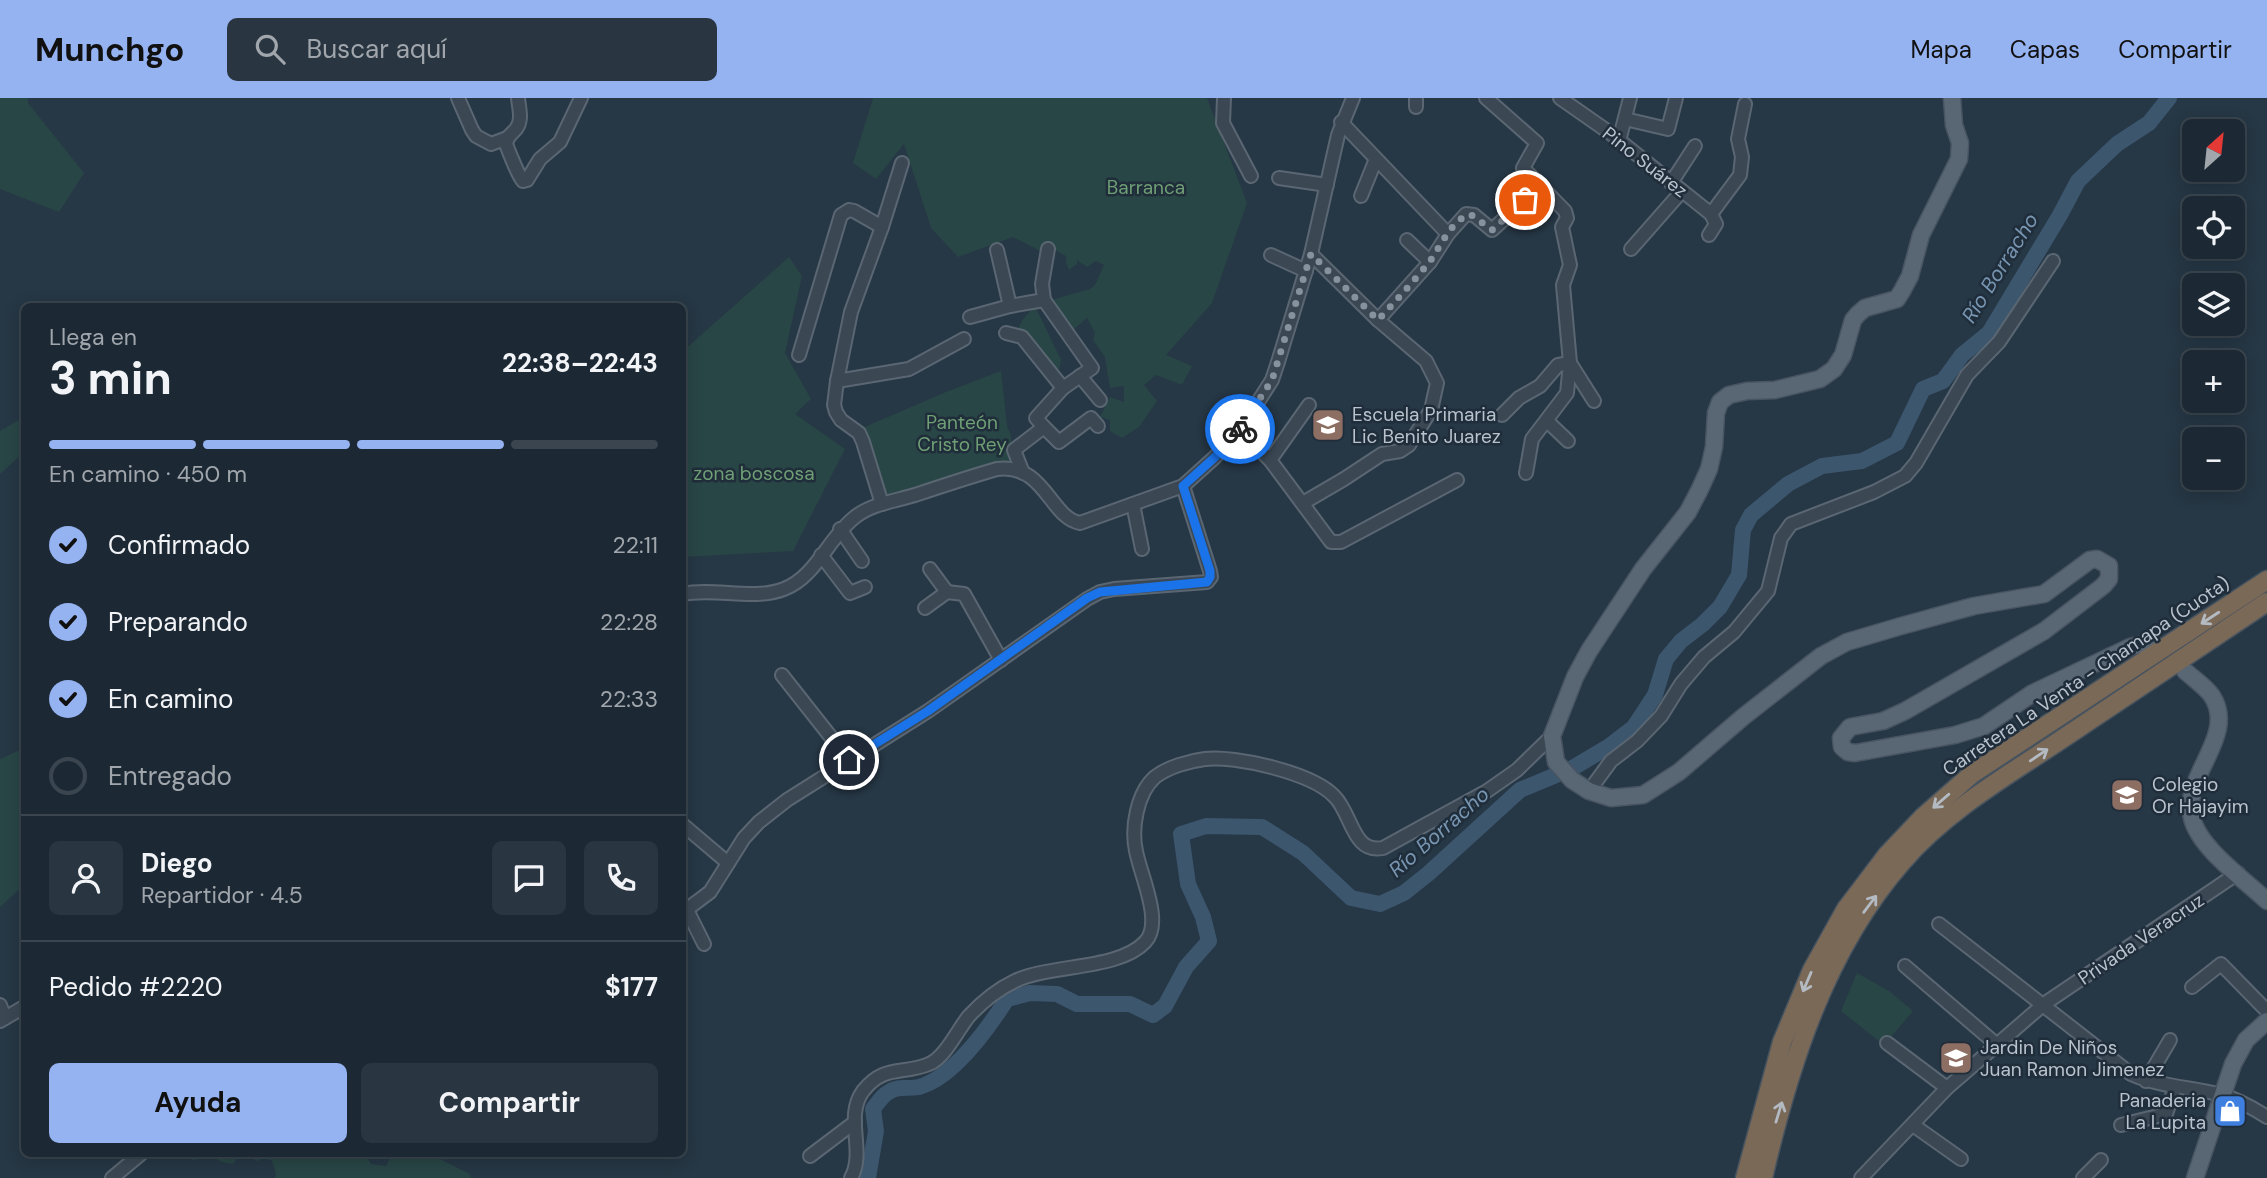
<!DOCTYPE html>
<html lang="es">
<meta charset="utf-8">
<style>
body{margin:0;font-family:"DM Sans",sans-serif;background:#293540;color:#f1f3f6;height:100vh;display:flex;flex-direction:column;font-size:26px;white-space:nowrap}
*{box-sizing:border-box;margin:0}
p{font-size:23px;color:#a0a6ac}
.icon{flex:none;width:38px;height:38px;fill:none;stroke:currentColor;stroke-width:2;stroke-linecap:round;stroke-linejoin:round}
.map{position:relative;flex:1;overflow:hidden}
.drawer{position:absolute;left:21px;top:205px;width:665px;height:854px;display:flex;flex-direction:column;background:#1c2934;border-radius:10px;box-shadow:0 4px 18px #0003,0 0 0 2px #3a454f}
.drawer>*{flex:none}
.needle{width:46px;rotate:27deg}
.tools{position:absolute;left:2182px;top:21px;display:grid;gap:14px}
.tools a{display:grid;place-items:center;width:63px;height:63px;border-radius:10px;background:#1c2934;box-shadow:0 4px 18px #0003,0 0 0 2px #3a454f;font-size:35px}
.pin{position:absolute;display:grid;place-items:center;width:60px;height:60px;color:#fff;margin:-30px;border:4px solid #fff;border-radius:50%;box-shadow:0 2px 7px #0007}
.courier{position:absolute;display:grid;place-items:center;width:70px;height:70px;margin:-35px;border:5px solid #1a73e8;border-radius:50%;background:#fff;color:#222;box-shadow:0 2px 9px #0007}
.summary em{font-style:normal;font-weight:700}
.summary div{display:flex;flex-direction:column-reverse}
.summary{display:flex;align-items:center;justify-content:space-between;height:119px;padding:0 28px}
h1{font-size:46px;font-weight:700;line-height:52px}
.bar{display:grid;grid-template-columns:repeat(4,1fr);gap:10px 7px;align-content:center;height:84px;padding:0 28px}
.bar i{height:9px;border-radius:5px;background:#3a454f}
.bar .current{background:#95b2f1}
.bar p{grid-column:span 4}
.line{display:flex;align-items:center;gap:18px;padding:0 28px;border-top:2px solid #3a454f}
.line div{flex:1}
.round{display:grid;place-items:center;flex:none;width:74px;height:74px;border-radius:10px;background:#293540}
ol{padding:0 28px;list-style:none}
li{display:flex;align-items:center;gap:21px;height:77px}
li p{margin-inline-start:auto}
li .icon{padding:7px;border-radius:50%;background:#95b2f1;color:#111;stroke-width:4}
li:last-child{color:#a0a6ac}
li i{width:38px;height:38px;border:4px solid #3a454f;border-radius:50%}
.primary-button{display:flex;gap:14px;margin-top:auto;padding:14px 28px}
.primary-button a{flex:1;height:80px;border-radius:10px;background:#95b2f1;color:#111;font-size:28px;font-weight:700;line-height:80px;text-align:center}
.primary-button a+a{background:#293540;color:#f1f3f6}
header{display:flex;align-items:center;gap:42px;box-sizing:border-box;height:98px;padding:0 35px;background:#95b2f1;color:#111}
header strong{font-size:33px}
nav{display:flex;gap:38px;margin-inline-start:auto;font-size:24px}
.search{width:490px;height:63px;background:#293540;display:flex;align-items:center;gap:18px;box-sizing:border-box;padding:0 24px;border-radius:10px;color:#a0a6ac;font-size:26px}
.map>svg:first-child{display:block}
.green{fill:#294646}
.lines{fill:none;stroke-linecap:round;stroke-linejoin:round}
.river{stroke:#3c566e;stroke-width:16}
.minor-casing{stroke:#5a6672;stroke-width:16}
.major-casing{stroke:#485461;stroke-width:19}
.highway-casing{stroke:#46535f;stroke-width:21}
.minor{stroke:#3b4854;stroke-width:12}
.major{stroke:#596774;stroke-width:16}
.highway{stroke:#7b6958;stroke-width:18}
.oneway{stroke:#b3bac2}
.done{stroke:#86929e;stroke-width:7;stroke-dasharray:0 12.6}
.route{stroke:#1a73e8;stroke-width:9}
.labels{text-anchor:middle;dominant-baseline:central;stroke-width:5;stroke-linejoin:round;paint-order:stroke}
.street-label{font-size:19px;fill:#b9c3ce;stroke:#202d3a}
.park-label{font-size:19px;fill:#6f9f75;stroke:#202d3a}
.poi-label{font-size:19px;fill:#b9c3ce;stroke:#202d3a;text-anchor:start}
.water-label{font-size:21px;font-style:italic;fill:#7896b2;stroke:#202d3a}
</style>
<header>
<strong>Munchgo</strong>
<div class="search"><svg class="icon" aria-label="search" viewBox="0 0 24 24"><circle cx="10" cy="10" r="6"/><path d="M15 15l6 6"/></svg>Buscar aquí</div>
<nav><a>Mapa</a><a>Capas</a><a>Compartir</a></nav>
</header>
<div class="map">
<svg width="2267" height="1080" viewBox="0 0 2267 1080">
<rect width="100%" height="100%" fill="#263745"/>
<g class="green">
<polygon points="0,0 28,0 28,5 84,75 59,114 0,91"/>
<polygon points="873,0 1207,0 1247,105 1212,205 1166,257 1192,268 1182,287 1156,277 1144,287 1157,303 1139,329 1122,340 1110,333 1110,322 1100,319 1110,299 1124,304 1124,288 1110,290 1105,259 1093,242 1095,235 1087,220 1068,236 1048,203 1090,191 1095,187 1104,167 1096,163 1087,169 1077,162 1077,166 1069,172 1066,164 1066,158 1051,150 1042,154 1013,139 958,159 931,130 904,46 876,81 853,65"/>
<polygon points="789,159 802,178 785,255 811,301 795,316 845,351 793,453 683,459 683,253"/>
<polygon points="1035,208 1061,262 1059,272 1041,266 1018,231 1023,221"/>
<polygon points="1001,273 1007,328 1011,337 1012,356 1017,368 884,405 860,331 946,294"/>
<polygon points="24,319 24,354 0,376 0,333"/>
<polygon points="24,650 24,787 0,809 0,661"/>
<polygon points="1857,875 1889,893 1913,913 1884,947 1841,913"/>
<path d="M191,1055H364L371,1066L386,1068L393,1055L408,1057L428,1055L468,1075L472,1080H275L276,1076L272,1063L265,1060L257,1063L248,1058L236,1061L233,1066C222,1064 222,1065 213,1058L194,1062L185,1059Z"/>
</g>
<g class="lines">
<g class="river">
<polyline points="1571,671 1608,649 1634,629 1655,597 1666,561 1681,543 1703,526 1720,509 1739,477 1743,432 1751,417 1788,386 1822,368 1862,363 1897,345 1923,291 1943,283 1962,257 1989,235 2060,117 2078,83 2117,46 2149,25 2169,0"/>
<path d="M868,1080L876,1033L873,1011C881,1000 888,990 903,990C907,990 914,990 919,989C953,980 989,929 1007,901L1030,895L1057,896L1077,906H1130L1153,917L1165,908L1186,869L1209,843L1203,819L1188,786L1181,736L1206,728L1262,729L1303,755L1351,800L1380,806L1404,795L1429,775L1520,692L1556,677"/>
</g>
<defs>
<g id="minor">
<polyline points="458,0 472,32 476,38 491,46 507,40"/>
<path d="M518,0C519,11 523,22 516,31C511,37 507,38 506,46C509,54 519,79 523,83L527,82L540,61L560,44L581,0"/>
<polyline points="1224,0 1223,25 1251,78"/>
<polyline points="1416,0 1416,9"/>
<polyline points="1486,0 1537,45 1523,70 1565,113 1567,120 1562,129 1570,167 1563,187 1570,265 1567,295 1532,341 1526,375"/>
<polyline points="1560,0 1610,35 1711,116 1716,126 1709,137"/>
<polyline points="1625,21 1668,31 1676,0"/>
<polyline points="1341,24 1448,136"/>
<polyline points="1619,43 1630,0"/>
<polyline points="1279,80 1327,87"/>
<polyline points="1671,85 1695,48"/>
<polyline points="1361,98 1376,61"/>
<polyline points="1711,116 1740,77 1742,59 1738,41 1745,6"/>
<polyline points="1407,142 1430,164"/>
<polyline points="1631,151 1682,93"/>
<polyline points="997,152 1010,208"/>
<polyline points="1271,157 1306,173"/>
<polyline points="1044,202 1042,186 1048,151"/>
<polyline points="970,219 1010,208 1044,202 1092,270 1063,290 1036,320 1044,329 1014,352 1023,375"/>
<polyline points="1378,222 1430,164 1448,136 1466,116 1474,117 1492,132 1540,88"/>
<polyline points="1006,235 1022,239 1063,290"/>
<polyline points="799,257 841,117 849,112 854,113 882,129"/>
<polyline points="1080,278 1100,302"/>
<polyline points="837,283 909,271 964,241"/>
<polyline points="1502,317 1519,300 1540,288 1558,267 1570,265 1594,303"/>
<polyline points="1547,323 1568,343"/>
<polyline points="1044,329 1059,344 1091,320 1098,328"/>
<polyline points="1240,332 1270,362 1331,444 1341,444 1457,382"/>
<polyline points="1270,362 1309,307"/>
<polyline points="1303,405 1344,381 1382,356 1400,353 1409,347 1431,312 1437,285 1426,263 1378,222 1311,156"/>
<polyline points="882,406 863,344 859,335 841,322 836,314 834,307 837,283 851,214 882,129 902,65"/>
<polyline points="1133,406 1142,451"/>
<polyline points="840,431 862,463"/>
<polyline points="821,457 850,495 865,489"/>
<polyline points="930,471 947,494"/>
<path d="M682,496C715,489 753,503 784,491C816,479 828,440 855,419C871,406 895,403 915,397C942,388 969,379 997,371C1045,365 1050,420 1080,425L1183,388L1214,360L1240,332L1272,282L1278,264L1311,156L1338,37L1353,0"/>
<polyline points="925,510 947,494 964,496 1001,562"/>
<polyline points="782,577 849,662"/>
<polyline points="1589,693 1611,663 1637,643 1661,618 1681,586 1704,559 1734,534 1768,493 1781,440 1791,426 1874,394 1905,378 1916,365 1967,277 1999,244 2053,163"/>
<polyline points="682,726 728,765"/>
<polyline points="687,812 704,846"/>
<polyline points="682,815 710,794 744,740 759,724 787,702 928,613 1087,501 1100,494 1114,491 1207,484 1211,479 1210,473 1183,388"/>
<path d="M1939,826L2131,976C2160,989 2192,989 2222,997C2239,1002 2253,1010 2267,1019"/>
<polyline points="1905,868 1996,946"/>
<polyline points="2192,889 2221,866 2267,913"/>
<polyline points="0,907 5,920"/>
<polyline points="0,923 24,909"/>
<polyline points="1887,945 1947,990"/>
<polyline points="2146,983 2170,942"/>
<polyline points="1913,1027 1961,1061"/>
<polyline points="2121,1027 2166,1016 2175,989"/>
<polyline points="810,1058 855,1024"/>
<polyline points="112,1080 142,1055"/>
<path d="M851,1080C866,1053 844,1019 863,993C884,966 903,977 929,966C945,960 958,931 969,918C982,904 998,891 1015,883C1051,866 1119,872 1145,844C1164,825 1140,776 1136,753C1131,730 1137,695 1155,679C1168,669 1189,663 1205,661C1235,657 1312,675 1334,698C1352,715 1352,756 1383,750L1487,693L1517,672L1552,638"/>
<polyline points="1861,1080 1947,990 2044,906 2238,775"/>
<polyline points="2083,1080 2101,1062"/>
</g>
<g id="major">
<polyline points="1952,0 1954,27 1960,45 1959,61 1921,137 1910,178 1902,193 1897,201 1865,210 1858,216 1853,222 1843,257 1834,271 1820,281 1775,292 1747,293 1729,297 1720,304 1716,315 1714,349 1709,371 1700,391 1688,414 1643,471 1589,553 1575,579 1552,638 1556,664 1572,682 1589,693 1611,700 1643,697 1679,674 1743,619 1821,558 1847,544 1901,528 1974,508 2044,496 2090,462 2097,461 2109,468 2109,481 2103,488 2044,533 1905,613 1883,623 1850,629 1841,640 1842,649 1848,654 1855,655 1955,637 1984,628 2033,595 2130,549 2147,545 2158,549"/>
<path d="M2185,573C2194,581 2206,589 2212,598C2238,638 2181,678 2192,720C2199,750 2245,782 2267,803"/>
<polyline points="2195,1080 2233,966 2246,942 2267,923"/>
</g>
<g id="highway">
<polyline points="1745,1080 1782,944 1812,872 1846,811 1887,757 1923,719 1972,676 2267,482"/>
<path d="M1763,1080C1789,968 1825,852 1902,764C1944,715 2003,680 2056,645C2126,598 2197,551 2267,504"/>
</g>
</defs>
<use href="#minor" class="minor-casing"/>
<use href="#major" class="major-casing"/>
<use href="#highway" class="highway-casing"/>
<use href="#minor" class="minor"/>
<use href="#major" class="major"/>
<use href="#highway" class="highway"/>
</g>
<defs><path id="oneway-shaft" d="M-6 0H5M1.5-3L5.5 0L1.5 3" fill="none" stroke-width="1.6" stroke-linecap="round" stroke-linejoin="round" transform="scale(1.75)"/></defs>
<g class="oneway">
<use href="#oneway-shaft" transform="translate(2210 520) rotate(147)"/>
<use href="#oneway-shaft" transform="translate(2039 657) rotate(-34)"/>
<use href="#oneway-shaft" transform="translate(1941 703) rotate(139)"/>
<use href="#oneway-shaft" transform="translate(1870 806) rotate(-53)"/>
<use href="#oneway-shaft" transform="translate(1807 884) rotate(113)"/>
<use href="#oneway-shaft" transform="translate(1779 1014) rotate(-73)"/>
</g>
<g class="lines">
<path class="done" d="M1240,331L1272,282L1311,156L1378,222C1395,204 1411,186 1427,167C1440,151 1450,123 1470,116L1492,132L1525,102"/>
<polyline class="route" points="849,662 928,613 1087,500 1100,494 1207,484 1210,479 1210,473 1183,388 1214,360 1240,331"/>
</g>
<defs>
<symbol id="school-square" viewBox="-11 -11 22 22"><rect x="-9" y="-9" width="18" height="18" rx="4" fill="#8d6e63" stroke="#202d3a"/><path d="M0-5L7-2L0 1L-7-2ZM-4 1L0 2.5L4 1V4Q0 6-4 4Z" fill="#fff"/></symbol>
<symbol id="shop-square" viewBox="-11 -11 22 22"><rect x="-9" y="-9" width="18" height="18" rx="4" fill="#3f7fe0" stroke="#202d3a"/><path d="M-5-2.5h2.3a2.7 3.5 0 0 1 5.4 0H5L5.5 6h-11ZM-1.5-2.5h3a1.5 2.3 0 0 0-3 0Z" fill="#fff"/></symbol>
</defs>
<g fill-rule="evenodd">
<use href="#school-square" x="1309" y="308" width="38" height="38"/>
<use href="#school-square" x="2108" y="678" width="38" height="38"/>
<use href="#school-square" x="1937" y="941" width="38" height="38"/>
<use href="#shop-square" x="2211" y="994" width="38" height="38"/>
</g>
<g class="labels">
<g class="street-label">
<text transform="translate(1645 64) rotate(38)">Pino Suárez</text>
<text transform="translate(2086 578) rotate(-34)">Carretera La Venta - Chamapa (Cuota)</text>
<text transform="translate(2141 841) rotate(-34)">Privada Veracruz</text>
</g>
<g class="park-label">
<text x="1146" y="89">Barranca</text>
<text x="962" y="324">Panteón<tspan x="962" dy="22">Cristo Rey</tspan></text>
<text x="754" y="375">zona boscosa</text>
</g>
<g class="poi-label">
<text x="1352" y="316">Escuela Primaria<tspan x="1352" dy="22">Lic Benito Juarez</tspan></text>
<text x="2152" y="686">Colegio<tspan x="2152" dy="22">Or Hajayim</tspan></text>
<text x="1980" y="949">Jardin De Niños<tspan x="1980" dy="22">Juan Ramon Jimenez</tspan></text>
<text x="2206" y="1002" text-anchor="end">Panaderia<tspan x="2206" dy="22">La Lupita</tspan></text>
</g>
<g class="water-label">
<text transform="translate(2000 170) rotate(-58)">Río Borracho</text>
<text transform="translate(1439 734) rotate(-41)">Río Borracho</text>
</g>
</g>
</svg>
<div class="tools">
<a><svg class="needle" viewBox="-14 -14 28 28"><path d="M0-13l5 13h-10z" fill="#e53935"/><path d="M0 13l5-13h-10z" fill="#a0a6ac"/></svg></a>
<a><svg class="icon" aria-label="locate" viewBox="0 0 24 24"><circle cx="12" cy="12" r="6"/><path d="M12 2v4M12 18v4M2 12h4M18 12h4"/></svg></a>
<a><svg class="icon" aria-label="layers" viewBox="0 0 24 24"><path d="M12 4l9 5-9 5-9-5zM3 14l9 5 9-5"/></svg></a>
<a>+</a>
<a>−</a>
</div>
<div class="pin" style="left:1525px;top:102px;background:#ea580c"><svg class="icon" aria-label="bag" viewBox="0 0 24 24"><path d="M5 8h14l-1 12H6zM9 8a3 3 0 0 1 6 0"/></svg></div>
<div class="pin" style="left:849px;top:662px;background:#1f2937"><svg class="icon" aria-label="home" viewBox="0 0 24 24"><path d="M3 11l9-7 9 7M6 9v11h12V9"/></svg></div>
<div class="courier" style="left:1240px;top:331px"><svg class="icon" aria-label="bike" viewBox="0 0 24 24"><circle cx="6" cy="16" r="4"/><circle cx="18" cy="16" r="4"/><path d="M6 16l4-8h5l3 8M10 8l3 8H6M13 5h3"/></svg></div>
<section class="drawer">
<div class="summary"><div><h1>3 min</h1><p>Llega en</p></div><em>22:38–22:43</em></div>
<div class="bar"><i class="current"></i><i class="current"></i><i class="current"></i><i></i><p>En camino · 450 m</p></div>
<ol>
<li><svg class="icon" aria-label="check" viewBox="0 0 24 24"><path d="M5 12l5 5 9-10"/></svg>Confirmado<p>22:11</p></li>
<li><svg class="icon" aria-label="check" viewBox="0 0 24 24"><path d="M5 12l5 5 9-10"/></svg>Preparando<p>22:28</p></li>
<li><svg class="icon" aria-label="check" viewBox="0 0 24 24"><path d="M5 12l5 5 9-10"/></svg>En camino<p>22:33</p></li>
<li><i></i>Entregado</li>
</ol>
<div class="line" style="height:126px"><a class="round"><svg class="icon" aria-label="person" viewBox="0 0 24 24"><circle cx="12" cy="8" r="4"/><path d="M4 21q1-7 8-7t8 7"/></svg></a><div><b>Diego</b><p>Repartidor · 4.5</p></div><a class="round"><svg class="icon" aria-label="chat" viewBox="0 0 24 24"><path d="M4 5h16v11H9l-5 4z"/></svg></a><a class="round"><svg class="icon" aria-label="phone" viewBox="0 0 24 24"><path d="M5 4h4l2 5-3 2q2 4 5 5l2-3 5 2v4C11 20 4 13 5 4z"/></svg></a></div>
<div class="line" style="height:91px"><div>Pedido #2220</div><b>$177</b></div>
<div class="primary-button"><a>Ayuda</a><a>Compartir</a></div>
</section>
</div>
